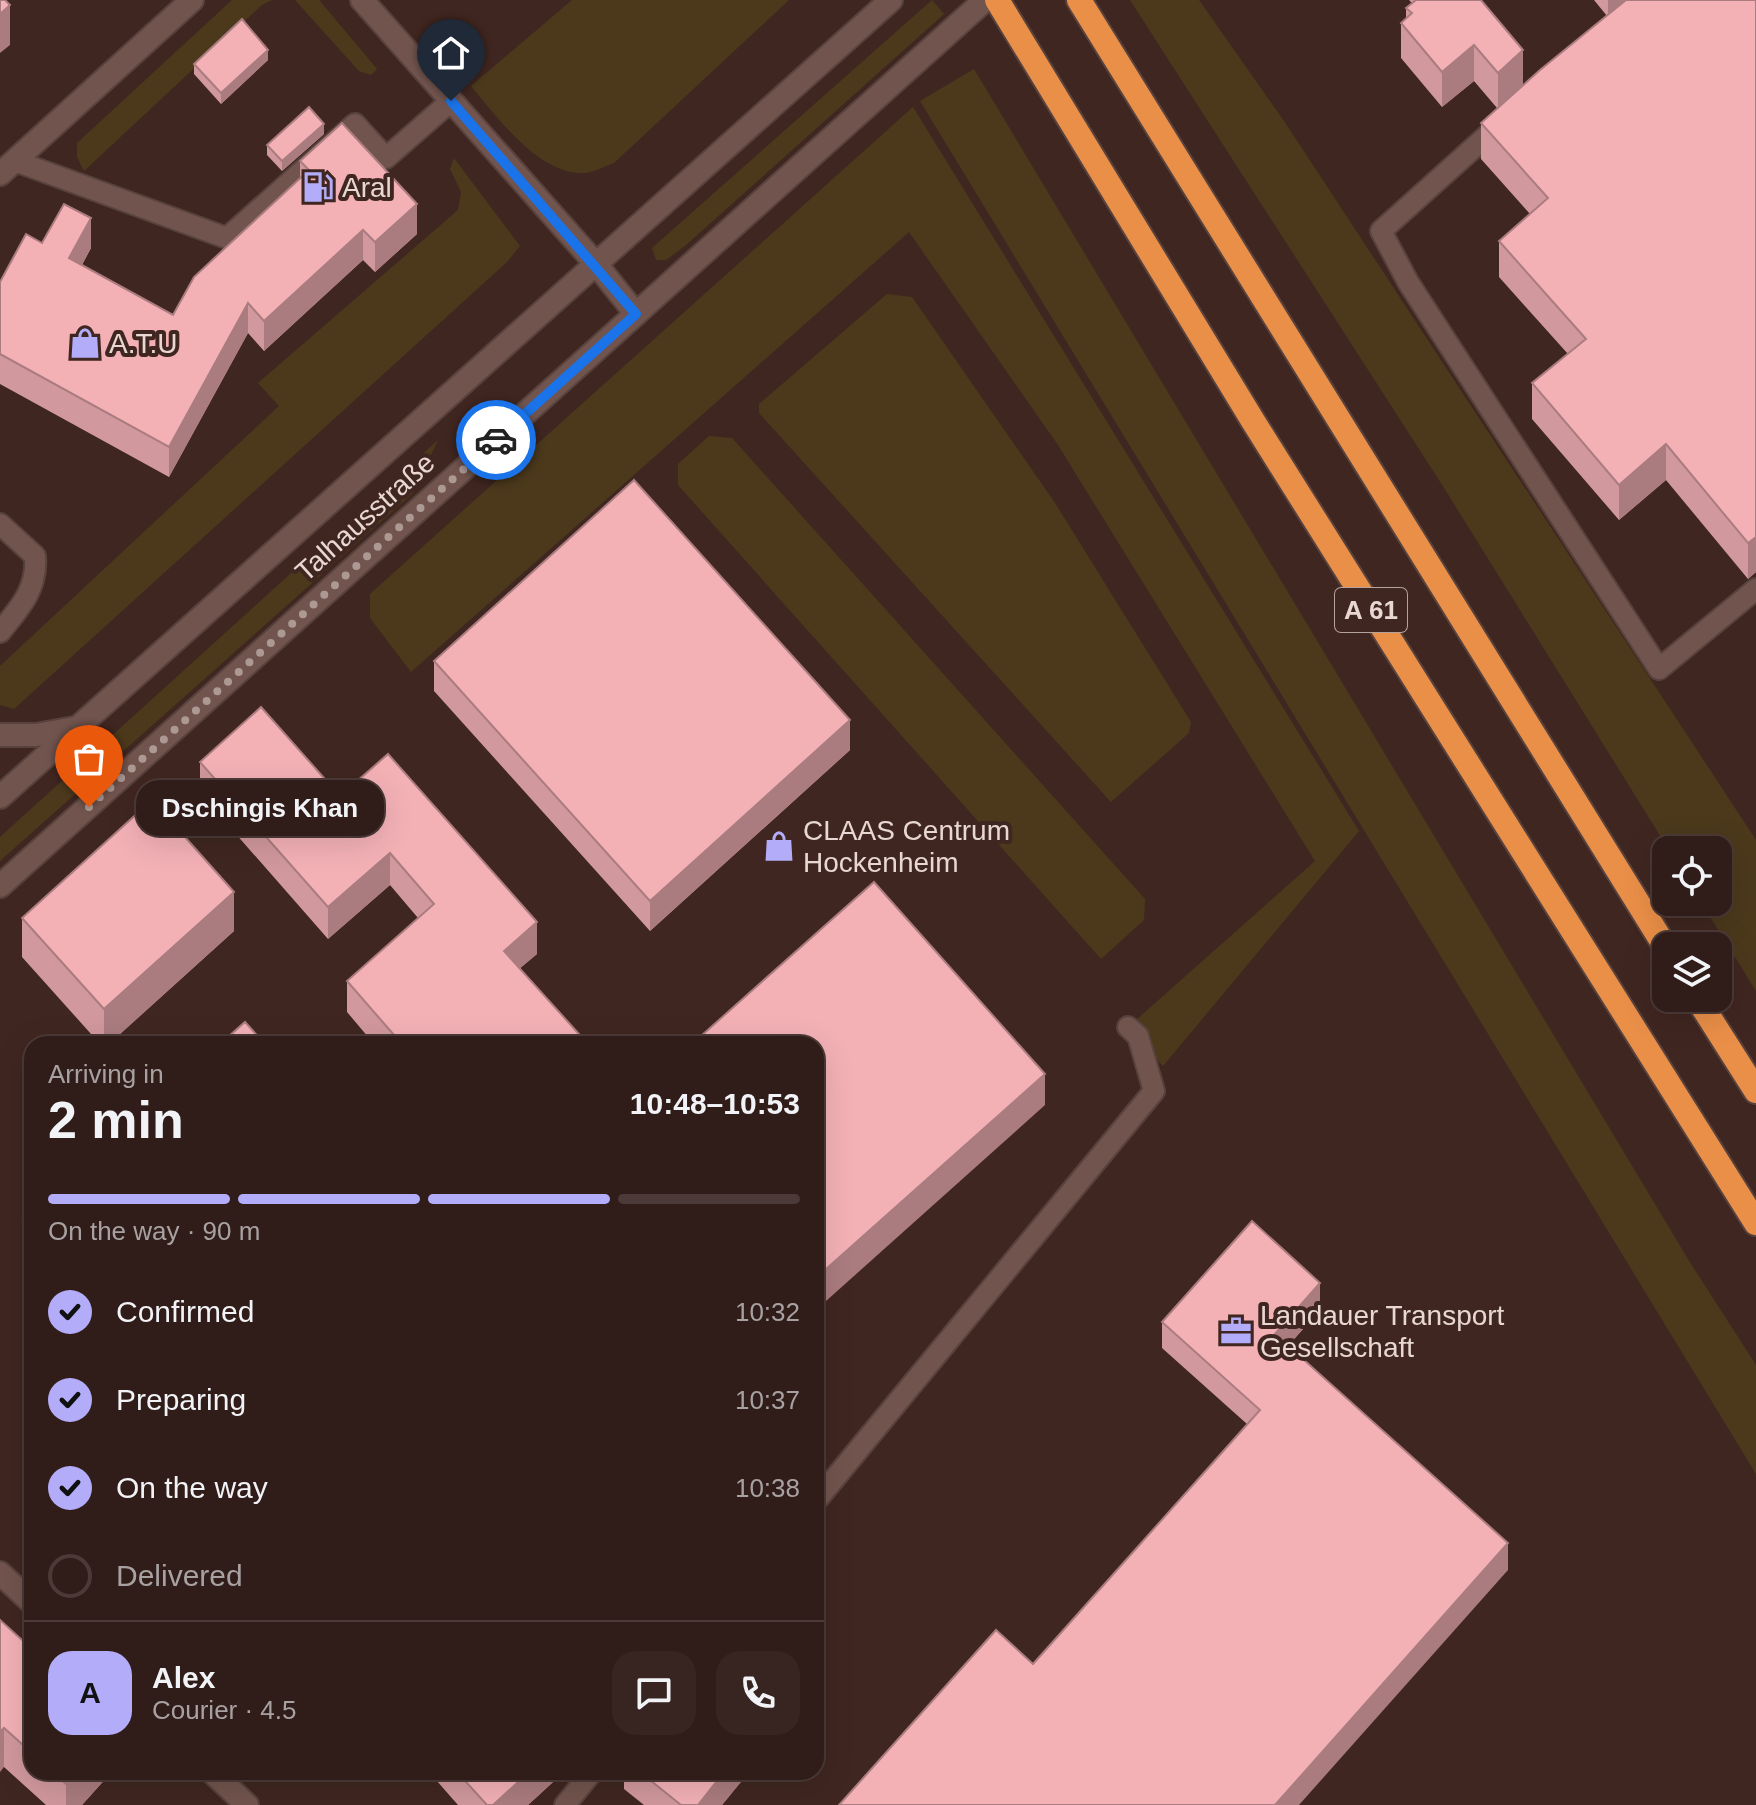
<!DOCTYPE html>
<meta charset="utf-8">
<style>
body{margin:0;font-family:Helvetica,sans-serif;background:#382521;color:#f1f3f6;height:100vh;display:flex;flex-direction:column;font-size:30px;white-space:nowrap}
*{box-sizing:border-box;margin:0}
p{font-size:26px;color:#a8a1a2}
.icon{flex:none;width:44px;height:44px;fill:none;stroke:currentColor;stroke-width:2;stroke-linecap:round;stroke-linejoin:round}
.map{position:relative;flex:1;overflow:hidden}
.side{position:absolute;left:24px;top:1036px;width:800px;height:744px;display:flex;flex-direction:column;background:#301c18;border-radius:24px;box-shadow:0 8px 32px #0002,0 0 0 2px #4b3a37}
.side>*{flex:none}
.fabs{position:absolute;left:1652px;top:836px;display:grid;gap:16px}
.fabs a{display:grid;place-items:center;width:80px;height:80px;border-radius:16px;background:#301c18;box-shadow:0 8px 32px #0002,0 0 0 2px #4b3a37;font-size:40px}
.pin{position:absolute;display:grid;place-items:center;width:68px;height:68px;color:#fff;margin:-82px -34px;border-radius:50% 50% 50% 0;rotate:-45deg;box-shadow:0 0 8px #0007}
.pin .icon{rotate:45deg}
.courier{position:absolute;display:grid;place-items:center;width:80px;height:80px;margin:-40px;border:6px solid #1a73e8;border-radius:50%;background:#fff;color:#222;box-shadow:0 2px 10px #0007}
.bubble{position:absolute;height:56px;border-radius:24px;background:#301c18;box-shadow:0 8px 32px #0002,0 0 0 2px #4b3a37;font-size:26px;font-weight:700;line-height:56px;text-align:center}
.overview em{font-style:normal;font-weight:700}
.overview div{display:flex;flex-direction:column-reverse}
.overview{display:flex;align-items:center;justify-content:space-between;height:136px;padding:0 24px}
h1{font-size:52px;font-weight:700;line-height:60px}
.bar{display:grid;grid-template-columns:repeat(4,1fr);gap:12px 8px;align-content:center;height:96px;padding:0 24px}
.bar i{height:10px;border-radius:6px;background:#4b3a37}
.bar .on{background:#b3adf9}
.bar p{grid-column:span 4}
.line{display:flex;align-items:center;gap:20px;padding:0 24px;border-top:2px solid #4b3a37}
.line div{flex:1}
.round{display:grid;place-items:center;flex:none;width:84px;height:84px;border-radius:24px;background:#382521}
ol{padding:0 24px;list-style:none}
li{display:flex;align-items:center;gap:24px;height:88px}
li p{margin-inline-start:auto}
li .icon{padding:8px;border-radius:50%;background:#b3adf9;color:#111;stroke-width:4}
li:last-child{color:#a8a1a2}
li i{width:44px;height:44px;border:4px solid #4b3a37;border-radius:50%}
.map>svg:first-child{display:block}
.green{fill:#4c391c}
.lines{fill:none;stroke-linecap:round;stroke-linejoin:round}
.service-casing{stroke:#58423d;stroke-width:24}
.minor-casing{stroke:#58423d;stroke-width:26}
.secondary-casing{stroke:#58423d;stroke-width:26}
.motorway-casing{stroke:#58423d;stroke-width:28}
.service{stroke:#71544d;stroke-width:20}
.minor{stroke:#71544d;stroke-width:22}
.secondary{stroke:#71544d;stroke-width:22}
.motorway{stroke:#ea8f48;stroke-width:24}
.wall{fill:#d1989d}
.shaded-wall{fill:#aa7c7f}
.building{fill:#f3b1b6;stroke:#aa7c7f;stroke-width:2}
.done{stroke:#ad9994;stroke-width:8;stroke-dasharray:0 14.4}
.route{stroke:#1a73e8;stroke-width:10}
.labels{text-anchor:middle;dominant-baseline:central;stroke-width:8;stroke-linejoin:round;paint-order:stroke}
.shield{fill:#402620;stroke:#b6a29d;stroke-width:2}
.shield-label{font-size:26px;font-weight:bold;fill:#e8d7d2}
.poi-label{font-size:28px;fill:#e8d7d2;stroke:#402620;text-anchor:start}
.street-label{font-size:28px;fill:#e8d7d2;stroke:#402620}
</style>
<div class="map">
<svg width="1756" height="1805" viewBox="0 0 1756 1805">
<rect width="100%" height="100%" fill="#402620"/>
<g class="green">
<polygon points="232,0 272,0 262,5 84,171 77,157 77,143"/>
<polygon points="295,0 319,0 377,69 371,75 359,71"/>
<path d="M572,0H789L614,163C605,166 593,173 584,173C539,175 497,117 471,86Z"/>
<polygon points="932,0 944,14 686,245 666,260 656,260 652,248"/>
<polygon points="1130,0 1199,0 1284,121 1756,840 1756,991 1701,902 1718,902 1718,850 1669,850 1446,491"/>
<polygon points="974,69 1691,1264 1756,1365 1756,1474 920,101"/>
<polygon points="913,107 1359,831 1163,1066 1127,1028 1315,861 1058,445 909,232 411,672 370,618 370,594"/>
<polygon points="454,158 520,246 507,262 14,709 0,705 0,666 279,406 258,383 458,210 461,192 450,169"/>
<polygon points="887,294 912,297 1055,503 1191,722 1189,733 1111,802 759,413 759,404"/>
<polygon points="709,436 732,438 1145,899 1144,920 1101,959 678,485 678,464"/>
<polygon points="438,440 413,493 0,861 0,837"/>
</g>
<g class="lines">
<defs>
<g id="service">
<polyline points="1499,125 1381,231 1408,282 1659,669 1756,589"/>
<polyline points="15,161 227,238 355,124 386,158 451,101"/>
<path d="M0,524L35,556C38,588 20,608 0,632"/>
<polyline points="816,1501 1154,1091 1138,1036 1128,1027"/>
<polyline points="565,1805 592,1772"/>
</g>
<g id="minor">
<polyline points="362,0 596,264 636,314"/>
<polyline points="0,174 192,0"/>
<polyline points="0,735 36,735 75,728"/>
<polyline points="0,1573 32,1603"/>
<polyline points="212,1772 247,1805"/>
</g>
<g id="secondary">
<polyline points="0,797 891,0"/>
<polyline points="0,886 985,0"/>
</g>
<g id="motorway">
<polyline points="997,0 1253,421 1756,1223"/>
<polyline points="1079,0 1666,948"/>
<polyline points="1697,998 1756,1091"/>
</g>
</defs>
<use href="#service" class="service-casing"/>
<use href="#minor" class="minor-casing"/>
<use href="#secondary" class="secondary-casing"/>
<use href="#motorway" class="motorway-casing"/>
<use href="#service" class="service"/>
<use href="#minor" class="minor"/>
<use href="#secondary" class="secondary"/>
<use href="#motorway" class="motorway"/>
</g>
<g class="wall">
<polygon points="1409,0 1481,0 1523,85 1607,16 1594,0 1756,0 1756,572 1748,579 1666,480 1619,520 1532,419 1532,383 1568,354 1499,277 1499,241 1530,214 1481,159 1481,123 1497,108 1474,81 1442,107 1401,58 1401,23 1406,18 1406,8 1412,3"/>
<polygon points="268,60 221,104 194,74 194,64"/>
<polygon points="324,134 282,171 267,155 267,145"/>
<polygon points="300,161 417,234 375,272 363,260 264,351 248,333 169,477 0,384 0,282 42,243 91,248 82,265 173,315 300,179"/>
<polygon points="434,661 850,750 650,931 434,691"/>
<polygon points="200,762 340,796 537,954 520,968 588,1044 374,1044 347,1012 347,981 418,918 390,885 328,939 200,793"/>
<polygon points="22,918 234,931 109,1044 100,1044 22,957"/>
<polygon points="32,1214 32,1263 23,1253 23,1222"/>
<polygon points="1320,1310 1288,1346 1508,1570 1033,1664 1247,1424 1162,1348 1162,1322"/>
<polygon points="0,1620 32,1649 32,1772 108,1772 108,1776 82,1805 46,1805 4,1767"/>
<polygon points="429,1772 564,1772 528,1805 458,1805"/>
<polygon points="624,1772 749,1772 722,1805 644,1805 624,1789"/>
</g>
<g class="shaded-wall">
<polygon points="1608,0 1629,0 1608,17"/>
<polygon points="10,5 10,45 0,53 0,14"/>
<polygon points="1474,45 1474,81 1442,107 1442,72"/>
<polygon points="268,50 268,60 221,104 221,93"/>
<polygon points="1523,50 1523,85 1498,109 1498,73"/>
<polygon points="324,124 324,134 282,171 282,161"/>
<polygon points="417,204 417,234 375,272 375,242"/>
<polygon points="91,218 91,248 69,288 69,258"/>
<polygon points="363,230 363,260 264,351 264,321"/>
<polygon points="248,303 248,333 169,477 169,447"/>
<polygon points="1666,444 1666,480 1619,520 1619,485"/>
<polygon points="1756,537 1756,572 1748,579 1748,543"/>
<polygon points="850,720 850,750 650,931 650,901"/>
<polygon points="390,853 390,885 328,939 328,907"/>
<polygon points="234,892 234,931 109,1044 104,1044 104,1009"/>
<polygon points="537,922 537,954 504,982 504,951"/>
<polygon points="1045,1074 1045,1105 816,1310 816,1278"/>
<polygon points="1320,1283 1320,1310 1275,1360 1275,1334"/>
<polygon points="1508,1543 1508,1570 1299,1805 1275,1805"/>
<polygon points="4,1728 4,1767 0,1772 0,1732"/>
<polygon points="76,1772 108,1772 108,1776 82,1805 66,1805 66,1784"/>
<polygon points="529,1772 564,1772 528,1805 493,1805"/>
<polygon points="724,1772 749,1772 722,1805 698,1805"/>
</g>
<g class="building">
<polygon points="0,0 5,0 10,5 0,14"/>
<polygon points="1416,0 1481,0 1523,50 1498,73 1474,45 1442,72 1401,23 1412,13 1406,8"/>
<polygon points="1626,0 1756,0 1756,537 1748,543 1666,444 1619,485 1532,383 1586,339 1499,241 1548,198 1481,123 1540,70"/>
<polygon points="242,19 268,50 221,93 194,64"/>
<polygon points="309,107 324,124 282,161 267,145"/>
<polygon points="342,123 417,204 375,242 363,230 264,321 248,303 169,447 0,354 0,282 26,234 42,243 64,204 91,218 69,258 173,315 194,277 309,170 300,161"/>
<polygon points="634,480 850,720 650,901 434,661"/>
<polygon points="261,707 340,796 388,754 537,922 504,951 588,1044 400,1044 401,1043 347,981 434,904 390,853 328,907 200,762"/>
<polygon points="152,800 234,892 104,1009 22,918"/>
<polygon points="874,882 1045,1074 816,1278 816,1044 692,1044"/>
<polygon points="245,1022 265,1044 220,1044"/>
<polygon points="32,1214 32,1231 23,1222"/>
<polygon points="1252,1221 1320,1283 1275,1334 1508,1543 1275,1805 839,1805 996,1630 1033,1664 1260,1410 1162,1322"/>
<polygon points="0,1620 32,1649 32,1753 4,1728 0,1732"/>
<polygon points="53,1772 76,1772 66,1784"/>
<polygon points="457,1772 529,1772 493,1805 487,1805"/>
<polygon points="640,1772 724,1772 698,1805 681,1805"/>
</g>
<g class="lines">
<polyline class="done" points="89,807 496,440"/>
<polyline class="route" points="451,101 636,314 496,440"/>
</g>
<defs>
<symbol id="fuel-bare" viewBox="-9 -9 18 18"><path d="M-5.5-6h7V0h2V4h1.3V-2.5L3-4.5l.8-.8L6-3V5H2.5V1h-1V6h-7ZM-4.2-4.7v3.2H.2V-4.7Z" fill="#b3adf9" stroke="#402620" stroke-width="2.5" paint-order="stroke"/></symbol>
<symbol id="shop-bare" viewBox="-9 -9 18 18"><path d="M-5-2.5h2.3a2.7 3.5 0 0 1 5.4 0H5L5.5 6h-11ZM-1.5-2.5h3a1.5 2.3 0 0 0-3 0Z" fill="#b3adf9" stroke="#402620" stroke-width="2.5" paint-order="stroke"/></symbol>
<symbol id="office-bare" viewBox="-9 -9 18 18"><path d="M-6-3h4V-5.5h4V-3h4V5H-6ZM-1-4.5V-3h2v-1.5ZM-6 0V1H6V0Z" fill="#b3adf9" stroke="#402620" stroke-width="2.5" paint-order="stroke"/></symbol>
</defs>
<g fill-rule="evenodd">
<use href="#fuel-bare" x="296" y="165" width="44" height="44"/>
<use href="#shop-bare" x="63" y="321" width="44" height="44"/>
<use href="#shop-bare" x="757" y="824" width="44" height="44"/>
<use href="#office-bare" x="1214" y="1309" width="44" height="44"/>
</g>
<g class="labels">
<rect class="shield" x="1335" y="588" width="72" height="44" rx="6"/>
<g class="shield-label">
<text x="1371" y="610">A 61</text>
</g>
<g class="poi-label">
<text x="342" y="187">Aral</text>
<text x="109" y="343">A.T.U</text>
<text x="803" y="830">CLAAS Centrum<tspan x="803" dy="32">Hockenheim</tspan></text>
<text x="1260" y="1315">Landauer Transport<tspan x="1260" dy="32">Gesellschaft</tspan></text>
</g>
<g class="street-label">
<text transform="translate(365 517) rotate(-42)">Talhausstraße</text>
</g>
</g>
</svg>
<div class="fabs">
<a><svg class="icon" aria-label="locate" viewBox="0 0 24 24"><circle cx="12" cy="12" r="6"/><path d="M12 2v4M12 18v4M2 12h4M18 12h4"/></svg></a>
<a><svg class="icon" aria-label="layers" viewBox="0 0 24 24"><path d="M12 4l9 5-9 5-9-5zM3 14l9 5 9-5"/></svg></a>
</div>
<div class="pin" style="left:89px;top:807px;background:#ea580c"><svg class="icon" aria-label="bag" viewBox="0 0 24 24"><path d="M5 8h14l-1 12H6zM9 8a3 3 0 0 1 6 0"/></svg></div>
<div class="pin" style="left:451px;top:101px;background:#1f2937"><svg class="icon" aria-label="home" viewBox="0 0 24 24"><path d="M3 11l9-7 9 7M6 9v11h12V9"/></svg></div>
<div class="courier" style="left:496px;top:440px"><svg class="icon" aria-label="car" viewBox="0 0 24 24"><path d="M5 17H2v-5l4-1 3-4h7l3 4 3 1v5h-3M9 17h6M6 11h13"/><circle cx="7" cy="17" r="2"/><circle cx="17" cy="17" r="2"/></svg></div>
<div class="bubble" style="left:136px;top:780px;width:248px">Dschingis Khan</div>
<section class="side">
<div class="overview"><div><h1>2 min</h1><p>Arriving in</p></div><em>10:48–10:53</em></div>
<div class="bar"><i class="on"></i><i class="on"></i><i class="on"></i><i></i><p>On the way · 90 m</p></div>
<ol>
<li><svg class="icon" aria-label="check" viewBox="0 0 24 24"><path d="M5 12l5 5 9-10"/></svg>Confirmed<p>10:32</p></li>
<li><svg class="icon" aria-label="check" viewBox="0 0 24 24"><path d="M5 12l5 5 9-10"/></svg>Preparing<p>10:37</p></li>
<li><svg class="icon" aria-label="check" viewBox="0 0 24 24"><path d="M5 12l5 5 9-10"/></svg>On the way<p>10:38</p></li>
<li><i></i>Delivered</li>
</ol>
<div class="line" style="height:144px"><b class="round" style="background:#b3adf9;color:#111">A</b><div><b>Alex</b><p>Courier · 4.5</p></div><a class="round"><svg class="icon" aria-label="chat" viewBox="0 0 24 24"><path d="M4 5h16v11H9l-5 4z"/></svg></a><a class="round"><svg class="icon" aria-label="phone" viewBox="0 0 24 24"><path d="M5 4h4l2 5-3 2q2 4 5 5l2-3 5 2v4C11 20 4 13 5 4z"/></svg></a></div>
</section>
</div>
